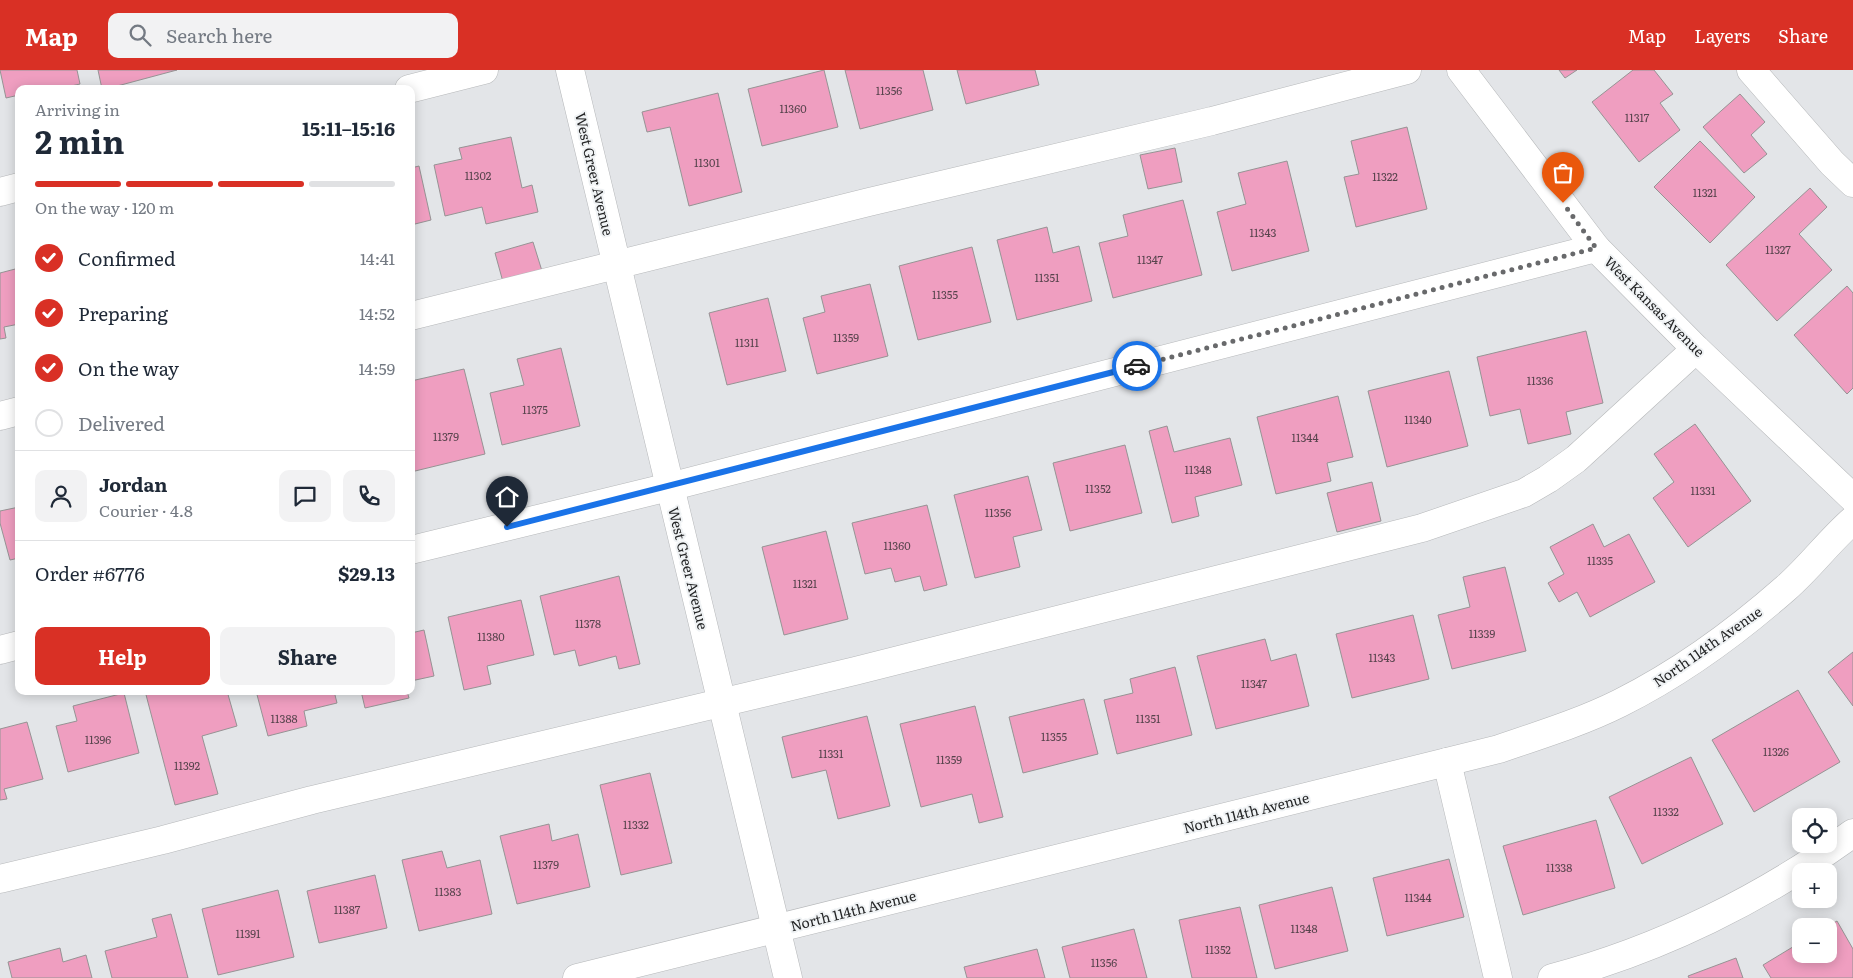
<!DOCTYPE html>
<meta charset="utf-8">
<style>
body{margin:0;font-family:Literata,serif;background:#f2f2f3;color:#1f2937;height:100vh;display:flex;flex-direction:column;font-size:19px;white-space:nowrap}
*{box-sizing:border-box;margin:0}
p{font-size:16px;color:#747a83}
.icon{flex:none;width:28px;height:28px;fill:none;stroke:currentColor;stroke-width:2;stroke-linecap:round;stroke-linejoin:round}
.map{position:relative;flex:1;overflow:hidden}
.side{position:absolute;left:15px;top:15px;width:400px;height:610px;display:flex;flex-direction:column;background:#fff;border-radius:10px;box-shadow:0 2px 12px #0003}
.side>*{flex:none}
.fabs{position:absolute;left:1792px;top:738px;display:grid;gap:10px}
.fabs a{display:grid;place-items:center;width:45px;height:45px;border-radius:10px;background:#fff;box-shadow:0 2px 12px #0003;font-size:25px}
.pin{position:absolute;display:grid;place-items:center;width:42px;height:42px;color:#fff;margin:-51px -21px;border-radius:50% 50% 50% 0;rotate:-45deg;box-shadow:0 0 5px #0007}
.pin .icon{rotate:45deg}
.courier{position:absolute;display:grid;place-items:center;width:50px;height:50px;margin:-25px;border:4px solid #1a73e8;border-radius:50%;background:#fff;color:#222;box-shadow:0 1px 6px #0007}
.overview em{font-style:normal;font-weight:700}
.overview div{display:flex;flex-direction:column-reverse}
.overview{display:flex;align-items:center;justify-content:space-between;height:85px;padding:0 20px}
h1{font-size:32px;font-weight:700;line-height:38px}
.bar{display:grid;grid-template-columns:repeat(4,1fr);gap:8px 5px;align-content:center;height:60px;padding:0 20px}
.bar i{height:6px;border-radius:4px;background:#e0e1e3}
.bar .selected{background:#d93025}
.bar p{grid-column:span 4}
.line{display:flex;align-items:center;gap:12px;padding:0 20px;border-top:1px solid #e0e1e3}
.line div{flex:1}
.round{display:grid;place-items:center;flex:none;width:52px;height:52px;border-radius:10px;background:#f2f2f3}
ol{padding:0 20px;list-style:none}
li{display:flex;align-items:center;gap:15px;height:55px}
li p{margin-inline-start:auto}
li .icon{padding:5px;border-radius:50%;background:#d93025;color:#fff;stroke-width:4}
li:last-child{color:#747a83}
li i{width:28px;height:28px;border:2px solid #e0e1e3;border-radius:50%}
.cta{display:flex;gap:10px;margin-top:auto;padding:10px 20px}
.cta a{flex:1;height:58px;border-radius:10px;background:#d93025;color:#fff;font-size:20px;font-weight:700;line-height:58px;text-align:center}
.cta a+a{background:#f2f2f3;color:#1f2937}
header{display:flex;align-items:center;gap:30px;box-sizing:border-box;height:70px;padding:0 25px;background:#d93025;color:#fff}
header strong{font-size:24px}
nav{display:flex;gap:28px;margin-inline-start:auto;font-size:18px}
.search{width:350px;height:45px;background:#f2f2f3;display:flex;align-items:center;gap:12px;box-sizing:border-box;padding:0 18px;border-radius:10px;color:#747a83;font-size:19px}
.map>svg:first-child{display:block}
.building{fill:#ef9ec0;stroke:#969394}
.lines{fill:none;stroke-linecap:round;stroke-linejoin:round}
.minor-casing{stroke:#b6b8ba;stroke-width:29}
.minor{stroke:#fff;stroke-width:28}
.done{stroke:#68696b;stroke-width:5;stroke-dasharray:0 9}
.route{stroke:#1a73e8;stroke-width:6}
.labels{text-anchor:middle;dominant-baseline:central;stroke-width:4;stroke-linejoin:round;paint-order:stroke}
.number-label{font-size:11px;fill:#58444d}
.street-label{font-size:14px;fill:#252627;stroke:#f0f3f5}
</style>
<header>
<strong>Map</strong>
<div class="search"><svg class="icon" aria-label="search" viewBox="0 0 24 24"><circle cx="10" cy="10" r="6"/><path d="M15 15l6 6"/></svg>Search here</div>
<nav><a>Map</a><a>Layers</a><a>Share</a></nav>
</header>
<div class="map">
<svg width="1853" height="908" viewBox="0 0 1853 908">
<rect width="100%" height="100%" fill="#e3e5e8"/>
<g class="building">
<polygon points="0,0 77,0 80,14 58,19 19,19 19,25 6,28"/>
<polygon points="98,0 177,0 106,19 102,19"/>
<polygon points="824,0 838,57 762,76 748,19"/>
<polygon points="845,0 923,0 933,40 860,59"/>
<polygon points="957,0 1035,0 1039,15 966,34"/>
<polygon points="1559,0 1577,0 1565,8"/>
<polygon points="1633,0 1654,0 1673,24 1660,33 1680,60 1639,92 1592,32"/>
<polygon points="718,23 742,122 689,136 670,57 647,62 642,42"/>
<polygon points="1740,24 1765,52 1751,65 1767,84 1744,103 1703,57"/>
<polygon points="1407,57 1427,139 1356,157 1344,107 1359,104 1351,71"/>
<polygon points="511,67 522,118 532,115 538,142 486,154 482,137 445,146 434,95 462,89 459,78"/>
<polygon points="1700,71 1755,127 1710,173 1654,117"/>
<polygon points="1175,78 1182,112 1148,119 1140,85"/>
<polygon points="1287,91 1309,181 1232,201 1217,142 1246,134 1238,103"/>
<polygon points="419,96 431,150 411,155 411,98"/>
<polygon points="1810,118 1827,137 1799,164 1832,200 1777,251 1726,195"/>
<polygon points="1183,130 1202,205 1113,228 1099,173 1128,166 1123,145"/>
<polygon points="1047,157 1053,183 1079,176 1092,231 1017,250 997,170"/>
<polygon points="533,172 542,201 503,212 495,183"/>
<polygon points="972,177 991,252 918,270 899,196"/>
<polygon points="19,198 19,254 4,257 6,268 0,269 0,203"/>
<polygon points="870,214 888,286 817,304 803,248 825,242 821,226"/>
<polygon points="1847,216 1853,223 1853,318 1847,324 1794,265"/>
<polygon points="768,228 786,301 727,315 709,243"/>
<polygon points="1586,261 1603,333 1566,342 1571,364 1528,374 1520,339 1490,346 1477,287"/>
<polygon points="561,278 580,356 502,375 490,323 524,315 517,289"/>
<polygon points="464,299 485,384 411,402 411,347 413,347 411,311"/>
<polygon points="1449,301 1468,376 1387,397 1368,321"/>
<polygon points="1338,326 1353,387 1327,393 1331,411 1276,424 1257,347"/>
<polygon points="1695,354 1751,431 1688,477 1653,428 1674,412 1654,384"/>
<polygon points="1167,356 1174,382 1230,368 1242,415 1195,427 1199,446 1172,453 1149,361"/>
<polygon points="1125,375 1142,443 1070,461 1053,393"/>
<polygon points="1028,406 1042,460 1013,467 1020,497 975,508 954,425"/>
<polygon points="1372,412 1381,451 1337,462 1327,423"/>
<polygon points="927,435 947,515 924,521 920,506 895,512 891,498 865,504 852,453"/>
<polygon points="19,437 19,488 10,490 0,453 0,441"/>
<polygon points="1593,454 1604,477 1629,464 1655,512 1590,547 1577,522 1559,532 1548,513 1564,504 1550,477"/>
<polygon points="826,461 848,549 784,565 762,477"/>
<polygon points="1505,497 1526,581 1452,599 1438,545 1470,537 1463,507"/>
<polygon points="619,506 640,594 619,599 616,586 579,596 575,580 554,585 540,526"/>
<polygon points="521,530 534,585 487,596 491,614 464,620 448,547"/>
<polygon points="1413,545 1429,609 1352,628 1336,564"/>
<polygon points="424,560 434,606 411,611 411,563"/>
<polygon points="1265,569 1271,591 1296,584 1309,636 1216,659 1197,586"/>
<polygon points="1853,582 1853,636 1828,602"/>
<polygon points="1175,597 1192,665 1117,684 1104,630 1133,623 1130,609"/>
<polygon points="1798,620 1840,692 1754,742 1712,670"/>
<polygon points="145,621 227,621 237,656 202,666 218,724 175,735"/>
<polygon points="256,621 334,621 337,633 304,641 307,656 268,666"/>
<polygon points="361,621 407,621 409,628 365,638"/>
<polygon points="124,623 139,683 68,702 56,656 77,651 73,636"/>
<polygon points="1084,629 1098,684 1023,703 1009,647"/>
<polygon points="975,636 1003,747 979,753 972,724 921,737 900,654"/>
<polygon points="867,646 890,736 838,749 826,700 792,708 782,667"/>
<polygon points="27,652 43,709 4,719 7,729 0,730 0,659"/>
<polygon points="1691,687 1723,754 1642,794 1609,727"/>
<polygon points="650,703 672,793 621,805 600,715"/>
<polygon points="1596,750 1615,818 1523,845 1503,776"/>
<polygon points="549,754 552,771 578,764 590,817 517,834 500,766"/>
<polygon points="442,781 447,798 480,790 492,844 419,861 402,790"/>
<polygon points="1449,789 1464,847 1387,866 1373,808"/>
<polygon points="375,805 387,858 319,873 307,821"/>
<polygon points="1332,817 1348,881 1275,899 1259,835"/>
<polygon points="278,820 294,887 218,905 202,839"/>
<polygon points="1240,837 1257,908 1192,908 1179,850"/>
<polygon points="171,844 188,908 112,908 105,881 157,867 152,849"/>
<polygon points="1837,851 1853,879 1853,908 1771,908 1763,895 1801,872 1801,884 1829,884 1828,856"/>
<polygon points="1134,859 1147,908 1070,908 1062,877"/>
<polygon points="60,878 63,892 86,885 92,908 12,908 8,892"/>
<polygon points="1037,879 1045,908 967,908 964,897"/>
<polygon points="1736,888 1743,908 1689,908 1688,906"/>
</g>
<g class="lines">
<defs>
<g id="minor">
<polyline points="570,0 788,908"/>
<polyline points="1461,0 1596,178 1696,279 1853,428"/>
<polyline points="1751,0 1832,93 1853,113"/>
<polyline points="409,19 484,0"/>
<polyline points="0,122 19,117"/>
<polyline points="411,246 869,132 1212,51 1407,0"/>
<polyline points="0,346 19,341"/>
<polyline points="411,480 669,417 1596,178"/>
<polyline points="0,580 19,575"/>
<polyline points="1447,692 1498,908"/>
<polyline points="0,809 163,770 312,730 855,601 1422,458 1524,423 1548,409 1576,389 1696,279"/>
<path d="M577,908L1499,679C1540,665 1582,652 1620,633C1680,603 1736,562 1786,518C1810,497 1829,471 1853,450"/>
<path d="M1552,908C1659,880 1764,828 1853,763"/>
</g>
</defs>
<use href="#minor" class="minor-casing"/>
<use href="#minor" class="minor"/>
</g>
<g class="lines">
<polyline class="done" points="1137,296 1596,178 1563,133"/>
<polyline class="route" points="507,457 1137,296"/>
</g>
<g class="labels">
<g class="number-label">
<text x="889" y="20">11356</text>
<text x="793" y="38">11360</text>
<text x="1637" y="47">11317</text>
<text x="707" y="92">11301</text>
<text x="478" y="105">11302</text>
<text x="1385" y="106">11322</text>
<text x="1705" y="122">11321</text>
<text x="1263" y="162">11343</text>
<text x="1778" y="179">11327</text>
<text x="1150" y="189">11347</text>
<text x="1047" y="207">11351</text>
<text x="945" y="224">11355</text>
<text x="846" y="267">11359</text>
<text x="747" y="272">11311</text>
<text x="1540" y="310">11336</text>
<text x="535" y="339">11375</text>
<text x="1418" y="349">11340</text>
<text x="446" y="366">11379</text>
<text x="1305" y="367">11344</text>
<text x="1198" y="399">11348</text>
<text x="1098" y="418">11352</text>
<text x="1703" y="420">11331</text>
<text x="998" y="442">11356</text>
<text x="897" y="475">11360</text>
<text x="1600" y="490">11335</text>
<text x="805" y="513">11321</text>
<text x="588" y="553">11378</text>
<text x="1482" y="563">11339</text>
<text x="491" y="566">11380</text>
<text x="1382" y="587">11343</text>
<text x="1254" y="613">11347</text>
<text x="284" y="648">11388</text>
<text x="1148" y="648">11351</text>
<text x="1054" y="666">11355</text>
<text x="98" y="669">11396</text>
<text x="1776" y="681">11326</text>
<text x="831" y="683">11331</text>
<text x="949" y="689">11359</text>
<text x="187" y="695">11392</text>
<text x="1666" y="741">11332</text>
<text x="636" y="754">11332</text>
<text x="546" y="794">11379</text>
<text x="1559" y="797">11338</text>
<text x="448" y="821">11383</text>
<text x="1418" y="827">11344</text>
<text x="347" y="839">11387</text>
<text x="1304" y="858">11348</text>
<text x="248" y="863">11391</text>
<text x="1218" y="879">11352</text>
<text x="1104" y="892">11356</text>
</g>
<g class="street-label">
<text transform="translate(595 104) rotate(77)">West Greer Avenue</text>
<text transform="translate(1655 236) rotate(45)">West Kansas Avenue</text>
<text transform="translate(689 498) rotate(76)">West Greer Avenue</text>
<text transform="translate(1707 576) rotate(-35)">North 114th Avenue</text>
<text transform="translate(1246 742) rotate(-14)">North 114th Avenue</text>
<text transform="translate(853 840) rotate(-14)">North 114th Avenue</text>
</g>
</g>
</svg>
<div class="fabs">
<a><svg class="icon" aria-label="locate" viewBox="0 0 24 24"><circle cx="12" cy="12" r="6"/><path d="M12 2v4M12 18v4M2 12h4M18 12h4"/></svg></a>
<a>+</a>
<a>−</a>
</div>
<div class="pin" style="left:1563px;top:133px;background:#ea580c"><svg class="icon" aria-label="bag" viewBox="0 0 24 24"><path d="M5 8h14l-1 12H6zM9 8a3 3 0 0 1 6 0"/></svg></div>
<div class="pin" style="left:507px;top:457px;background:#1f2937"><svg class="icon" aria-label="home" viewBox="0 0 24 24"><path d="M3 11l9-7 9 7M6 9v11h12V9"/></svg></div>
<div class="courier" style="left:1137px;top:296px"><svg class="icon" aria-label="car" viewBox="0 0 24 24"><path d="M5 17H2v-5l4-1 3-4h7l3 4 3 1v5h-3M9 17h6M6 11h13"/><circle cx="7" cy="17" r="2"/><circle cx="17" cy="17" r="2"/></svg></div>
<section class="side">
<div class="overview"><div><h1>2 min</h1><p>Arriving in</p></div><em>15:11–15:16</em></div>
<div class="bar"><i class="selected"></i><i class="selected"></i><i class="selected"></i><i></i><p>On the way · 120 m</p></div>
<ol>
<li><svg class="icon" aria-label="check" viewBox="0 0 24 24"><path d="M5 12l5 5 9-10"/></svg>Confirmed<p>14:41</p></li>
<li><svg class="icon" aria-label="check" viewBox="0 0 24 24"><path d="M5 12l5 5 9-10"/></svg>Preparing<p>14:52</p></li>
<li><svg class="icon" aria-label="check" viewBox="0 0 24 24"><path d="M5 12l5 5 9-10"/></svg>On the way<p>14:59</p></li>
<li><i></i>Delivered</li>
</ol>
<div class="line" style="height:90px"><a class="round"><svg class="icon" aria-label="person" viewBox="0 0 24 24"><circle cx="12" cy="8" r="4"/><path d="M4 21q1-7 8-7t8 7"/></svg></a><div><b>Jordan</b><p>Courier · 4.8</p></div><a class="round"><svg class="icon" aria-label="chat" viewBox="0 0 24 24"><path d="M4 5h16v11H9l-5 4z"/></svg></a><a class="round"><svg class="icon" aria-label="phone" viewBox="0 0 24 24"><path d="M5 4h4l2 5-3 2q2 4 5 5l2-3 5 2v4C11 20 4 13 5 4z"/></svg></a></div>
<div class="line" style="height:65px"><div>Order #6776</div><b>$29.13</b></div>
<div class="cta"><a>Help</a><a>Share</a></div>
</section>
</div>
